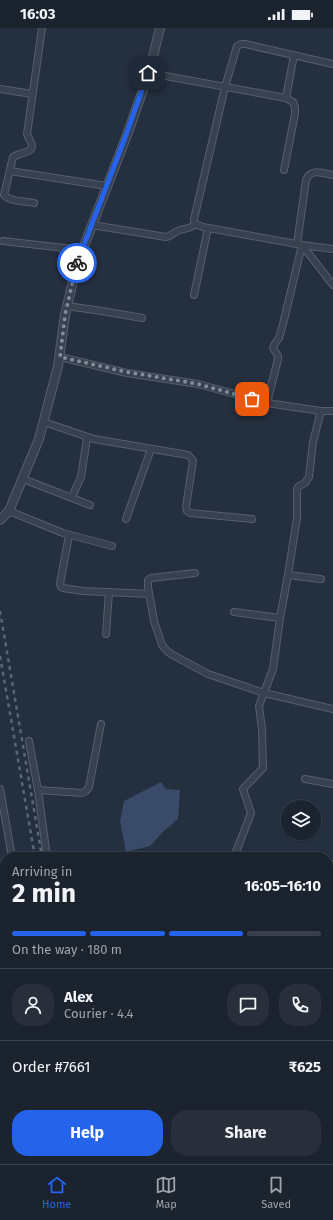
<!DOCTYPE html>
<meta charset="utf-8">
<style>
body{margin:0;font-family:"Fira Sans",sans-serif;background:#282f3b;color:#f1f3f6;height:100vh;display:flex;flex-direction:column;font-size:15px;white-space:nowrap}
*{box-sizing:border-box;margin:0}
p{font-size:13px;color:#a0a4aa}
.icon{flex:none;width:22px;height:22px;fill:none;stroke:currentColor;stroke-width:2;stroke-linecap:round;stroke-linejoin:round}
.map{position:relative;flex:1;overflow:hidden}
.details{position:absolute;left:0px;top:824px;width:333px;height:312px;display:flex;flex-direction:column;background:#1b232f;border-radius:16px 16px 0 0;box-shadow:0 1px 3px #0004,0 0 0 1px #39404b}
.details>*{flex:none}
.fabs{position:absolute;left:281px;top:772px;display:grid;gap:8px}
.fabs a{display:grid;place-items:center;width:40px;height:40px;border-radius:50%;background:#1b232f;box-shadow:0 1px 3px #0004,0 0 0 1px #39404b;font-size:20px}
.pin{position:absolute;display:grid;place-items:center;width:34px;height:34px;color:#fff;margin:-17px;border-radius:8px;box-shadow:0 2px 6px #0006}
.courier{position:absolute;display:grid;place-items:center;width:40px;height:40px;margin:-20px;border:3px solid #2563eb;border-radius:50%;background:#fff;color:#222;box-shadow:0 1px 5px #0007}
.headline em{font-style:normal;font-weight:700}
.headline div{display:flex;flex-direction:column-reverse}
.headline{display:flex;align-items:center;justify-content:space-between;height:68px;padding:0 12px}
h1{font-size:26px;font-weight:700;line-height:30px}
.bar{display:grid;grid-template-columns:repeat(4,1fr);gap:6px 4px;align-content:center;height:48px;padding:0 12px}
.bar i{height:5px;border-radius:3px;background:#39404b}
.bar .current{background:#2563eb}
.bar p{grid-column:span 4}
.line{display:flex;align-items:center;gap:10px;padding:0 12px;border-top:1px solid #39404b}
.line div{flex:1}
.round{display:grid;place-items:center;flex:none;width:42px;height:42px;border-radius:16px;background:#282f3b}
.primary-button{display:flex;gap:8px;margin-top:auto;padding:8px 12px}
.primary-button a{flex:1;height:46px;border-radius:16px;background:#2563eb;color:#fff;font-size:16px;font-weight:700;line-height:46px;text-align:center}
.primary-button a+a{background:#282f3b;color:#f1f3f6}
.status{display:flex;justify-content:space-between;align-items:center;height:28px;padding:0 20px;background:#1b232f;direction:ltr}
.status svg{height:11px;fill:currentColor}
.dock{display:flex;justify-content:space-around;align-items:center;height:56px;border-top:1px solid #39404b;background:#1b232f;font-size:11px;color:#a0a4aa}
.dock a{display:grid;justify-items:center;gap:2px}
.dock .current{color:#2563eb}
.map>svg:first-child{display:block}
.water{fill:#394b68}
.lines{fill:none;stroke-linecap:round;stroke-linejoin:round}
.minor-casing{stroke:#565f6d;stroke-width:8}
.tertiary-casing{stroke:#565f6d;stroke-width:10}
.minor{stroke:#38414f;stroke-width:6}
.tertiary{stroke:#38414f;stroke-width:8}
.rail{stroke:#5a6576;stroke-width:2.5;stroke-dasharray:4 4;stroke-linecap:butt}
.done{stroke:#828b99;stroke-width:4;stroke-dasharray:0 7.2}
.route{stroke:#2563eb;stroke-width:5}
</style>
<div class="status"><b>16:03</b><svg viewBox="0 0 49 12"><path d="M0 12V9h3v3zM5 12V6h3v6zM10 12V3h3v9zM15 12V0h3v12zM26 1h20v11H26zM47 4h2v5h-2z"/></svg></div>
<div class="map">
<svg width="333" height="1136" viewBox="0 0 333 1136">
<rect width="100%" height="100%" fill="#242f3f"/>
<polygon class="water" points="161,754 166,761 180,762 178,791 164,803 150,818 126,824 120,793 124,773"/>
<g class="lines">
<defs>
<g id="minor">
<polyline points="333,36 245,16 241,16 237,18 225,59 194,191 195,196 203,199 302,217 333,221"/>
<polyline points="149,45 286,70 293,74 295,79 295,86 284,142"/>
<polyline points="0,61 32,66"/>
<polyline points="286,70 294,27"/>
<polyline points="10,143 107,158"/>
<path d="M34,175C26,173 10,174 4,167L13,129C18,125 32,125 32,118C32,114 28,110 27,106L42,0"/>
<path d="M92,197L166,209C171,208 172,206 176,204C183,199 188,203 195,196"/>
<polyline points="3,213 82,222"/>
<path d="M297,216L306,152C311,140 322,145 333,147"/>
<polyline points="302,217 283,296 279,310 274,317 273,320 278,328 278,331 267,375 321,383 333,383"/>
<polyline points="302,217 333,257"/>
<polyline points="194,267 208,200"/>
<polyline points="67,278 108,284 142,290"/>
<polyline points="60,329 127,345 198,356 267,375"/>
<polyline points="44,394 94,411 188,427 191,430 193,433 186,479 187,483 190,485 252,491"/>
<polyline points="23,451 90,477"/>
<polyline points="72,469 81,449 87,410"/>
<polyline points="9,483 63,505 112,518"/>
<polyline points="126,491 151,421"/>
<polyline points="69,507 60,556 61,559 63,560 83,563 149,566"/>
<polyline points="195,545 151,550 148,552 148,559 154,593 162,617 167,623 171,626 208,646 264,665 333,681"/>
<polyline points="288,547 297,490 297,461 299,458 305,455 309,449 313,414 321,383"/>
<polyline points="234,584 280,590"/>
<polyline points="106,606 109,564"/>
<polyline points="29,713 38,762 47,829"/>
<polyline points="305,751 333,756"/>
<polyline points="0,761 12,829"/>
<polyline points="38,762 82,765 86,763 89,759 101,696"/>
<polyline points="235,829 236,824 251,785 243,761 263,740 262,701 259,678 273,641 280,590 288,547 321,551"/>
<polyline points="328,837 333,836"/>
<polyline points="328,866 333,865"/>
<polyline points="0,908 5,934"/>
<polyline points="0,966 5,965"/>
<polyline points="0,996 5,995"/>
<polyline points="0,1022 5,1021"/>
<polyline points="0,1056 5,1055"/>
<polyline points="0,1084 5,1083"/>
<polyline points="0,1113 5,1112"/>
<polyline points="41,1131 42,1136"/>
</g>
<polyline id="tertiary" points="0,492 9,483 39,411 58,338 65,287 77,236 127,107 149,45 160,0"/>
</defs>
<use href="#minor" class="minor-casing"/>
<use href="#tertiary" class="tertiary-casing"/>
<use href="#minor" class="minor"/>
<use href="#tertiary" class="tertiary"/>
<g class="rail">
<polyline points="0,583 42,829"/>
<polyline points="0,628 35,829"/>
<polyline points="87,1131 88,1136"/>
<polyline points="94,1131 95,1136"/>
</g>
</g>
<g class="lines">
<polyline class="done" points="77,235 65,287 60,329 127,344 198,356 252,371"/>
<polyline class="route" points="77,235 126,107 148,45"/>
</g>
</svg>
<div class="fabs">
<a><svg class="icon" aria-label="layers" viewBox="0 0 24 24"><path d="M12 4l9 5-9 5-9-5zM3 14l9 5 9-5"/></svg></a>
</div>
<div class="pin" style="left:252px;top:371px;background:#ea580c"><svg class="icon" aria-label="bag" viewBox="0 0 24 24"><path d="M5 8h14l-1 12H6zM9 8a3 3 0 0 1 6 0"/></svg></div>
<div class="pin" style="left:148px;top:45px;background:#1f2937"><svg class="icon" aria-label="home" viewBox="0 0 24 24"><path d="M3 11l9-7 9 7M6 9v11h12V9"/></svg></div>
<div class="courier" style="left:77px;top:235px"><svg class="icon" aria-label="bike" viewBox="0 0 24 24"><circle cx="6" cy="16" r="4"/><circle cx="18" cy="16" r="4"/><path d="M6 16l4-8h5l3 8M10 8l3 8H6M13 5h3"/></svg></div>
<section class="details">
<div class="headline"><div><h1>2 min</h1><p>Arriving in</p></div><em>16:05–16:10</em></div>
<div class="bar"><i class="current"></i><i class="current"></i><i class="current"></i><i></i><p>On the way · 180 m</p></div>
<div class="line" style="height:72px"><a class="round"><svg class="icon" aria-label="person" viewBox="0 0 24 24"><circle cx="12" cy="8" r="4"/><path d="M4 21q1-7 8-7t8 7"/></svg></a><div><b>Alex</b><p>Courier · 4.4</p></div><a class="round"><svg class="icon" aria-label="chat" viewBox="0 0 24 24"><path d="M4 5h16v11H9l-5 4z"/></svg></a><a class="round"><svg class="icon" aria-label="phone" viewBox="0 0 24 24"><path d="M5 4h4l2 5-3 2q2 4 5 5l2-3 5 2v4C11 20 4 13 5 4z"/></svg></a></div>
<div class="line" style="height:52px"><div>Order #7661</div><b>₹625</b></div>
<div class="primary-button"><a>Help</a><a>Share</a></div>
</section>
</div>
<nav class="dock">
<a class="current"><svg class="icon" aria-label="home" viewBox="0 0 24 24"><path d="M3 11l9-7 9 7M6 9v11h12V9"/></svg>Home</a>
<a><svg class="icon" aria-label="map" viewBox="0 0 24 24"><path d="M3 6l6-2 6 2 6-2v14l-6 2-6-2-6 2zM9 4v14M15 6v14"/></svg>Map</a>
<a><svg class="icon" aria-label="saved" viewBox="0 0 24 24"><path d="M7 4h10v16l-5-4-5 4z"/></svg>Saved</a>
</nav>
